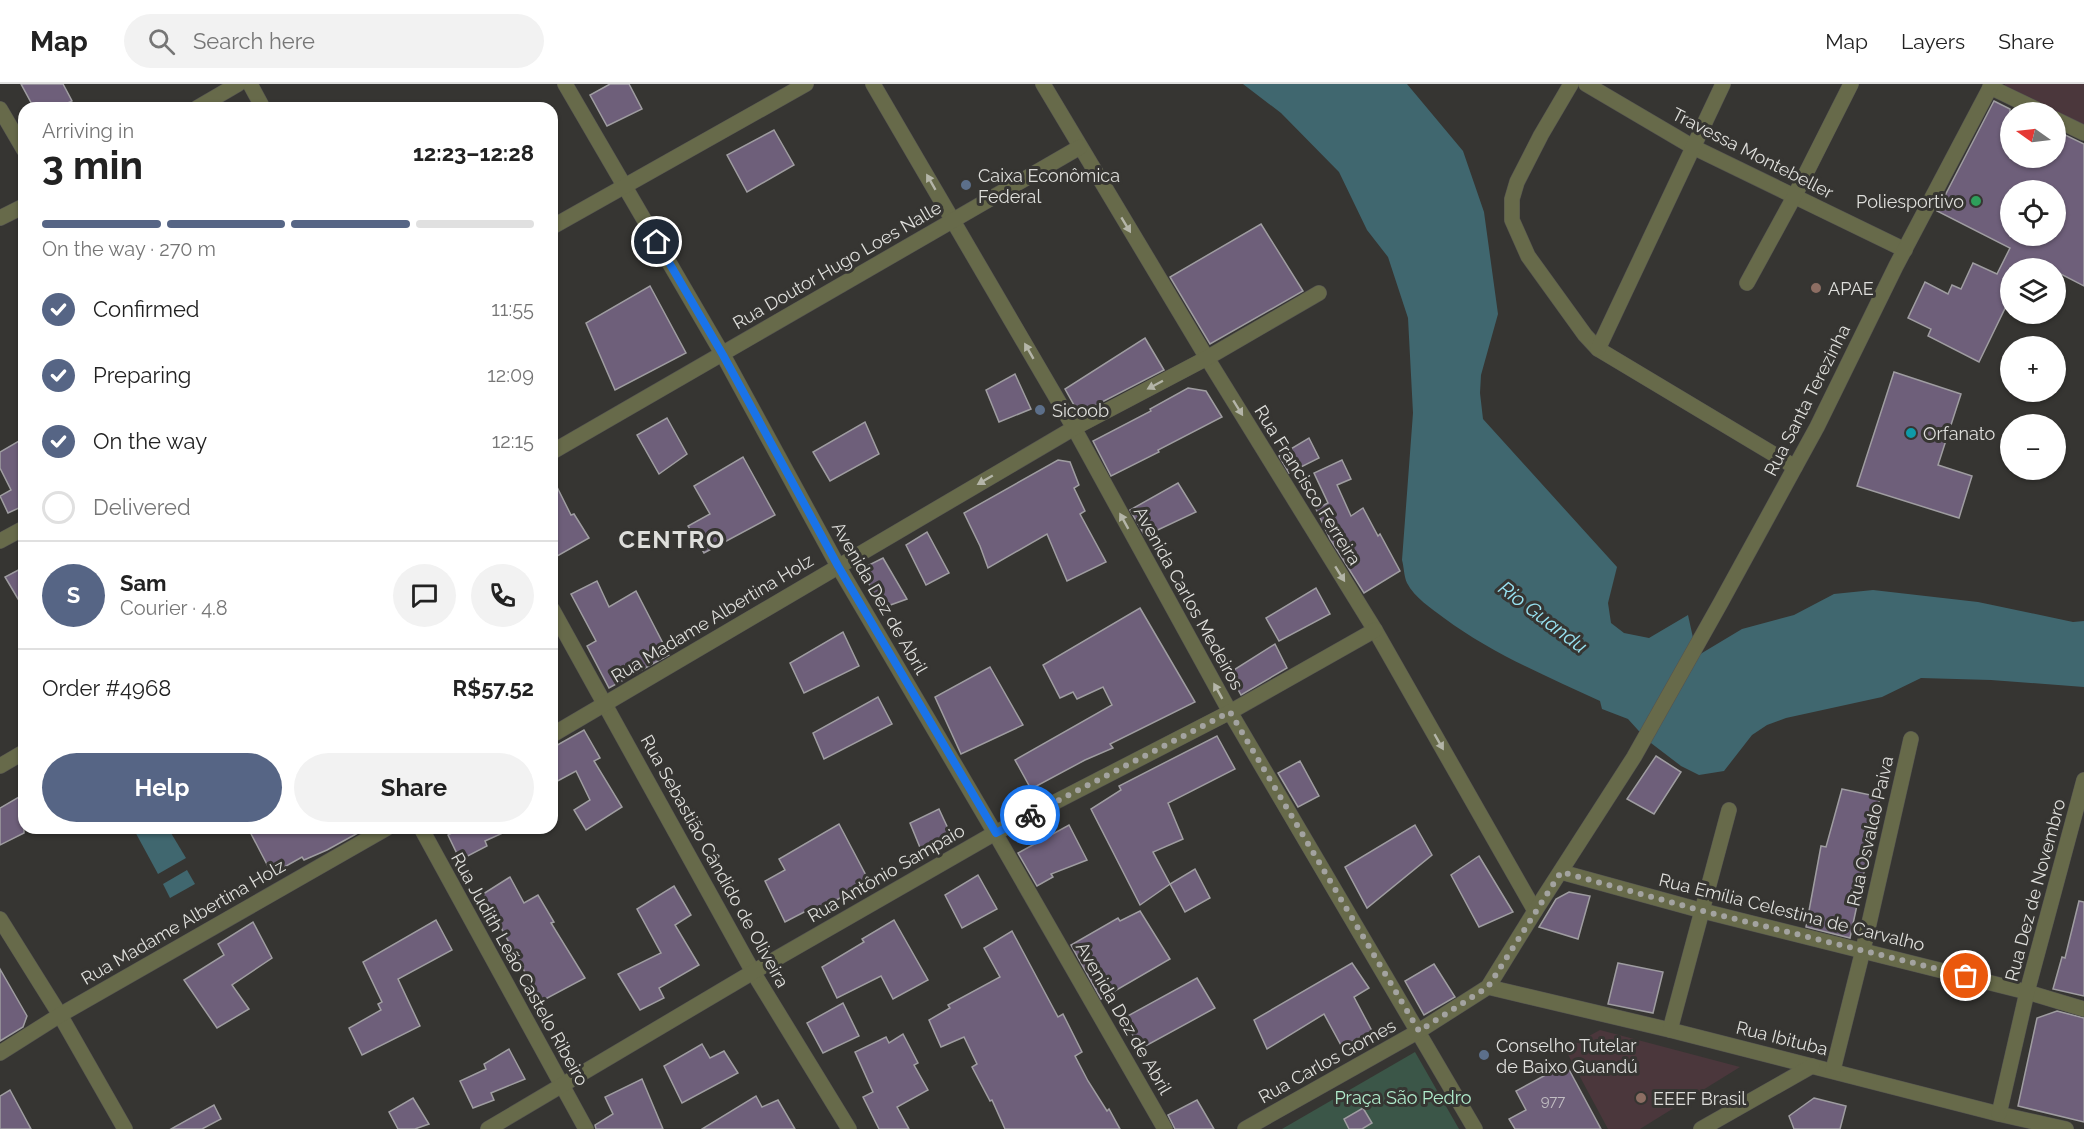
<!DOCTYPE html>
<meta charset="utf-8">
<style>
body{margin:0;font-family:Raleway,sans-serif;background:#f2f2f2;color:#222;height:100vh;display:flex;flex-direction:column;font-size:22px;white-space:nowrap}
*{box-sizing:border-box;margin:0}
p{font-size:20px;color:#767676}
.icon{flex:none;width:33px;height:33px;fill:none;stroke:currentColor;stroke-width:2;stroke-linecap:round;stroke-linejoin:round}
.map{position:relative;flex:1;overflow:hidden}
.details{position:absolute;left:18px;top:18px;width:540px;height:732px;display:flex;flex-direction:column;background:#fff;border-radius:18px;box-shadow:0 2px 4px #0004}
.details>*{flex:none}
.needle{width:39px;rotate:284deg}
.tools{position:absolute;left:2000px;top:18px;display:grid;gap:12px}
.tools a{display:grid;place-items:center;width:66px;height:66px;border-radius:50%;background:#fff;box-shadow:0 2px 4px #0004;font-size:30px}
.pin{position:absolute;display:grid;place-items:center;width:51px;height:51px;color:#fff;margin:-26px;border:3px solid #fff;border-radius:50%;box-shadow:0 2px 6px #0007}
.courier{position:absolute;display:grid;place-items:center;width:60px;height:60px;margin:-30px;border:4px solid #1a73e8;border-radius:50%;background:#fff;color:#222;box-shadow:0 2px 8px #0007}
.headline em{font-style:normal;font-weight:700}
.headline div{display:flex;flex-direction:column-reverse}
.headline{display:flex;align-items:center;justify-content:space-between;height:102px;padding:0 24px}
h1{font-size:39px;font-weight:700;line-height:45px}
.bar{display:grid;grid-template-columns:repeat(4,1fr);gap:9px 6px;align-content:center;height:72px;padding:0 24px}
.bar i{height:8px;border-radius:4px;background:#e0e0e0}
.bar .current{background:#566585}
.bar p{grid-column:span 4}
.line{display:flex;align-items:center;gap:15px;padding:0 24px;border-top:2px solid #e0e0e0}
.line div{flex:1}
.round{display:grid;place-items:center;flex:none;width:63px;height:63px;border-radius:32px;background:#f2f2f2}
ol{padding:0 24px;list-style:none}
li{display:flex;align-items:center;gap:18px;height:66px}
li p{margin-inline-start:auto}
li .icon{padding:6px;border-radius:50%;background:#566585;color:#fff;stroke-width:4}
li:last-child{color:#767676}
li i{width:33px;height:33px;border:3px solid #e0e0e0;border-radius:50%}
.button{display:flex;gap:12px;margin-top:auto;padding:12px 24px}
.button a{flex:1;height:69px;border-radius:36px;background:#566585;color:#fff;font-size:24px;font-weight:700;line-height:69px;text-align:center}
.button a+a{background:#f2f2f2;color:#222}
header{display:flex;align-items:center;gap:36px;box-sizing:border-box;height:84px;padding:0 30px;background:#fff;border-bottom:2px solid #e0e0e0}
header strong{font-size:28px}
nav{display:flex;gap:33px;margin-inline-start:auto;font-size:21px}
.search{width:420px;height:54px;background:#f2f2f2;display:flex;align-items:center;gap:15px;box-sizing:border-box;padding:0 21px;border-radius:33px;color:#767676;font-size:22px}
.map>svg:first-child{display:block}
.education{fill:#4b373c}
.green{fill:#3b5648}
.water{fill:#40676f}
.building{fill:#6e5f7a;stroke:#9f9da1;stroke-width:1.5;fill-rule:evenodd}
.lines{fill:none;stroke-linecap:round;stroke-linejoin:round}
.minor-casing{stroke:#545350;stroke-width:16}
.minor{stroke:#676a4a;stroke-width:15}
.oneway{fill:#b4b5a8}
.done{stroke:#a3a3a0;stroke-width:6;stroke-dasharray:0 10.8}
.route{stroke:#1a73e8;stroke-width:8}
.service-dot{fill:#5c6f8a;stroke:#363532;stroke-width:2}
.leisure-dot{fill:#2e9e5b;stroke:#363532;stroke-width:2}
.education-dot{fill:#8d6e63;stroke:#363532;stroke-width:2}
.culture-dot{fill:#0f9aa8;stroke:#363532;stroke-width:2}
.labels{text-anchor:middle;dominant-baseline:central;stroke-width:6;stroke-linejoin:round;paint-order:stroke}
.number-label{font-size:15px;fill:#c2bec3}
.street-label{font-size:18px;fill:#dededb;stroke:#363532}
.poi-label{font-size:18px;fill:#dededb;stroke:#363532;text-anchor:start}
.park-label{font-size:18px;fill:#b0eccc;stroke:#363532}
.water-label{font-size:20px;font-style:italic;fill:#98e2f1;stroke:#363532}
.district-label{font-size:24px;font-weight:bold;letter-spacing:1.5px;fill:#dededb;stroke:#363532}
</style>
<header>
<strong>Map</strong>
<div class="search"><svg class="icon" aria-label="search" viewBox="0 0 24 24"><circle cx="10" cy="10" r="6"/><path d="M15 15l6 6"/></svg>Search here</div>
<nav><a>Map</a><a>Layers</a><a>Share</a></nav>
</header>
<div class="map">
<svg width="2084" height="1045" viewBox="0 0 2084 1045">
<rect width="100%" height="100%" fill="#363532"/>
<g class="education">
<polygon points="2005,0 2084,0 2084,43 2003,6"/>
<polygon points="1600,946 1740,983 1640,1045 1608,1045 1565,965"/>
</g>
<polygon class="green" points="1415,968 1459,1045 1282,1045"/>
<g class="water">
<path d="M1243,0H1407L1463,67L1484,128L1498,230L1481,291L1480,309L1483,335L1617,483L1608,519L1611,539L1624,549L1649,554L1688,531L1697,572L1742,545L1794,531L1834,510L1873,506L1978,518L2073,538L2084,537V603L1991,596L1921,594L1882,613L1786,634L1767,641L1752,651L1724,687L1699,691L1681,682L1647,656L1628,635L1602,625L1600,617C1546,592 1491,569 1444,534C1431,524 1415,514 1407,499C1404,493 1404,483 1402,476L1413,329L1408,234L1388,173L1367,146L1339,88L1281,29Z"/>
<polygon points="133,744 168,744 186,774 158,790"/>
<polygon points="187,786 195,800 170,814 163,800"/>
</g>
<g class="building">
<polygon points="21,0 63,0 72,17 57,24 34,24"/>
<polygon points="610,0 629,0 642,25 607,42 590,11"/>
<path d="M1994,17L2010,25V74H2055V46L2084,60V202L2055,187V184H2010V214L1979,278L1928,252L1931,245L1908,234L1925,198L1948,210L1952,201L1961,205L1973,179L1997,190L2010,164L1937,127ZM2010,106H2055V152H2010Z"/>
<polygon points="774,46 794,81 747,108 727,71"/>
<polygon points="1261,140 1303,207 1210,260 1170,193"/>
<polygon points="650,202 686,269 615,306 586,239"/>
<polygon points="1145,254 1164,286 1079,330 1065,305"/>
<polygon points="1894,288 1961,310 1938,381 1972,392 1959,434 1857,402"/>
<polygon points="1015,290 1031,325 999,338 986,306"/>
<polygon points="1188,304 1206,307 1222,333 1158,366 1159,368 1111,392 1093,357 1151,327 1150,325"/>
<polygon points="667,334 687,370 659,390 637,351"/>
<polygon points="865,338 879,370 830,397 813,368"/>
<polygon points="24,354 24,430 21,423 8,429 0,412 11,406 0,384 0,368"/>
<polygon points="1309,354 1319,374 1289,389 1279,372"/>
<polygon points="743,373 775,431 704,469 688,442 710,430 694,402"/>
<polygon points="1058,376 1070,378 1079,401 1074,404 1085,427 1080,430 1106,478 1067,497 1047,450 988,484 980,462 964,429"/>
<polygon points="1342,376 1351,395 1337,401 1351,432 1363,424 1378,452 1380,450 1400,487 1364,509 1330,455 1316,425 1328,419 1314,389"/>
<polygon points="552,393 571,431 574,430 589,454 552,475"/>
<polygon points="1178,399 1196,428 1145,452 1130,426"/>
<polygon points="927,448 949,489 926,501 906,461"/>
<polygon points="883,474 907,515 882,524 861,485"/>
<polygon points="24,483 24,525 5,493"/>
<polygon points="597,497 609,523 636,507 669,571 609,604 587,562 596,557 571,510"/>
<polygon points="1316,504 1330,530 1279,557 1266,534"/>
<polygon points="1140,524 1195,618 1110,660 1113,664 1085,676 1031,705 1015,676 1112,621 1103,603 1077,615 1073,608 1060,614 1043,581"/>
<polygon points="843,548 859,582 804,609 790,579"/>
<polygon points="1275,560 1287,584 1241,611 1229,589"/>
<polygon points="990,583 1023,641 961,670 935,613"/>
<polygon points="878,613 892,640 824,675 813,649"/>
<polygon points="584,646 600,674 594,677 622,723 586,746 574,726 590,716 576,687 552,700 552,664"/>
<polygon points="1217,652 1235,685 1168,719 1183,755 1153,768 1170,800 1140,821 1091,725 1121,706 1119,702"/>
<polygon points="1656,672 1681,688 1654,730 1627,715"/>
<polygon points="1300,677 1319,712 1298,723 1278,689"/>
<polygon points="1842,705 1880,713 1850,854 1806,843 1821,762 1826,763"/>
<polygon points="24,710 24,749 0,761 0,724"/>
<polygon points="939,725 951,751 921,766 910,739"/>
<polygon points="839,740 869,797 811,831 808,826 785,838 765,797 785,786 779,775"/>
<polygon points="1069,741 1087,776 1051,790 1053,793 1037,802 1018,769"/>
<polygon points="1415,741 1432,771 1367,824 1345,783"/>
<polygon points="248,744 367,744 327,766 304,776 302,773 272,790"/>
<polygon points="461,744 514,744 485,757 487,762 460,776 448,751"/>
<polygon points="1479,772 1513,828 1479,843 1451,791"/>
<polygon points="1195,785 1210,814 1185,828 1170,800"/>
<polygon points="978,791 997,825 962,844 945,811"/>
<polygon points="510,793 524,819 538,811 554,838 551,839 585,894 538,919 527,892 483,810"/>
<polygon points="674,802 691,831 675,841 699,881 659,904 664,914 640,926 618,890 661,869 637,825"/>
<polygon points="1569,808 1590,812 1578,855 1539,843 1556,815"/>
<polygon points="2079,817 2084,818 2084,912 2053,905 2062,873 2065,874"/>
<polygon points="1140,827 1170,875 1101,915 1071,861 1118,834 1120,837"/>
<polygon points="436,836 452,866 398,895 420,942 362,971 349,944 381,926 378,920 382,918 363,878"/>
<polygon points="894,836 928,896 893,915 881,892 837,914 822,883 864,858 862,855"/>
<polygon points="253,838 272,874 232,901 249,925 217,944 184,896 224,871 218,860"/>
<polygon points="1012,847 1058,933 1063,930 1082,968 1075,972 1088,997 1107,1027 1109,1025 1120,1045 1005,1045 992,1016 990,1017 972,983 977,980 964,953 941,963 929,936 950,924 948,921 1000,893 984,864"/>
<polygon points="1352,879 1369,904 1354,913 1372,947 1342,963 1324,930 1267,965 1254,936"/>
<polygon points="1618,879 1663,888 1653,929 1608,920"/>
<polygon points="1434,880 1455,913 1424,931 1405,897"/>
<polygon points="0,885 27,932 23,943 0,957"/>
<polygon points="1197,894 1215,924 1140,965 1124,934"/>
<polygon points="843,919 859,952 823,969 807,939"/>
<polygon points="2057,927 2084,934 2084,1038 2018,1022 2037,934"/>
<polygon points="903,950 918,979 914,981 928,1006 897,1023 909,1045 879,1045 863,1013 873,1008 855,968 886,953 889,959"/>
<polygon points="702,960 710,974 724,967 738,989 682,1019 664,982"/>
<polygon points="509,965 525,995 491,1009 494,1016 473,1024 460,997 486,985 484,980"/>
<polygon points="1566,980 1601,1045 1515,1045 1509,1035 1526,1026 1516,1007"/>
<polygon points="642,995 663,1045 596,1045 595,1041 613,1030 605,1013"/>
<polygon points="10,1006 31,1045 0,1045 0,1012"/>
<polygon points="756,1012 762,1023 778,1016 795,1045 702,1045"/>
<polygon points="413,1014 429,1040 415,1045 398,1045 389,1028"/>
<polygon points="1814,1014 1846,1022 1840,1045 1794,1045 1789,1032"/>
<polygon points="1197,1016 1214,1045 1175,1045 1168,1031"/>
<polygon points="214,1021 221,1035 202,1045 171,1045"/>
<polygon points="1363,1024 1372,1039 1362,1045 1349,1045 1344,1035"/>
</g>
<g class="lines">
<defs>
<g id="minor">
<polyline points="250,0 263,24"/>
<polyline points="565,0 723,271 838,482 995,749 1165,1045"/>
<polyline points="873,0 1074,344 1230,628 1475,1045"/>
<polyline points="1043,0 1207,274 1375,546 1535,827"/>
<polyline points="1571,0 1541,51 1517,98 1512,115 1512,136 1528,172 1585,251 1598,265 1795,383"/>
<polyline points="1586,0 1693,63 1905,166"/>
<polyline points="1990,3 2042,28"/>
<polyline points="197,24 238,0"/>
<polyline points="0,25 24,66"/>
<polyline points="2055,35 2084,49"/>
<polyline points="0,134 24,122"/>
<polyline points="552,143 806,0"/>
<polyline points="1747,199 1794,113 1851,0"/>
<polyline points="1598,265 1723,0"/>
<polyline points="552,368 1080,63"/>
<polyline points="0,457 24,444"/>
<polyline points="552,525 753,888 849,1045"/>
<polyline points="552,651 1074,344 1207,274 1319,209"/>
<polyline points="0,682 24,668"/>
<polyline points="421,744 586,1045"/>
<polyline points="1561,788 1703,827 2027,908 2084,925"/>
<polyline points="0,835 60,931 125,1045"/>
<polyline points="1488,903 1670,946 1999,1030 2066,1045"/>
<polyline points="1670,946 1729,726"/>
<polyline points="0,969 60,931 387,744"/>
<polyline points="1833,986 1863,866 1911,655"/>
<polyline points="1999,1030 2027,908 2084,696"/>
<polyline points="488,1045 753,888 995,749 1230,628 1375,546"/>
<polyline points="1245,1045 1419,947 1488,903 1535,827 1634,673 1720,520 1817,343 1896,182 1992,0"/>
<polyline points="1701,1045 1812,982"/>
</g>
</defs>
<use href="#minor" class="minor-casing"/>
<use href="#minor" class="minor"/>
</g>
<defs><path id="oneway-solid" d="M-6-.8H1V-3.2L6.5 0L1 3.2V.8H-6Z" transform="scale(1.5)"/></defs>
<g class="oneway">
<use href="#oneway-solid" transform="translate(931 98) rotate(-120)"/>
<use href="#oneway-solid" transform="translate(1126 141) rotate(59)"/>
<use href="#oneway-solid" transform="translate(1029 267) rotate(-120)"/>
<use href="#oneway-solid" transform="translate(1155 301) rotate(152)"/>
<use href="#oneway-solid" transform="translate(1238 324) rotate(58)"/>
<use href="#oneway-solid" transform="translate(985 396) rotate(150)"/>
<use href="#oneway-solid" transform="translate(1124 437) rotate(-119)"/>
<use href="#oneway-solid" transform="translate(1340 490) rotate(58)"/>
<use href="#oneway-solid" transform="translate(1218 607) rotate(-119)"/>
<use href="#oneway-solid" transform="translate(1439 658) rotate(60)"/>
</g>
<g class="lines">
<polyline class="done" points="1030,731 1230,628 1419,947 1488,903 1561,788 1703,827 1966,892"/>
<polyline class="route" points="657,158 723,271 838,482 996,749 1030,731"/>
</g>
<g class="service-dot">
<circle cx="966" cy="101" r="6"/>
<circle cx="1040" cy="326" r="6"/>
<circle cx="1484" cy="971" r="6"/>
</g>
<circle class="leisure-dot" cx="1976" cy="117" r="6"/>
<g class="education-dot">
<circle cx="1816" cy="204" r="6"/>
<circle cx="1641" cy="1014" r="6"/>
</g>
<circle class="culture-dot" cx="1911" cy="349" r="6"/>
<g class="labels">
<g class="number-label">
<text x="1553" y="1017">977</text>
</g>
<g class="street-label">
<text transform="translate(1753 69) rotate(27)">Travessa Montebeller</text>
<text transform="translate(837 181) rotate(-30)">Rua Doutor Hugo Loes Nalle</text>
<text transform="translate(1807 316) rotate(-63)">Rua Santa Terezinha</text>
<text transform="translate(1308 401) rotate(58)">Rua Francisco Ferreira</text>
<text transform="translate(880 514) rotate(60)">Avenida Dez de Abril</text>
<text transform="translate(1189 514) rotate(61)">Avenida Carlos Medeiros</text>
<text transform="translate(712 534) rotate(-31)">Rua Madame Albertina Holz</text>
<text transform="translate(1870 747) rotate(-77)">Rua Osvaldo Paiva</text>
<text transform="translate(715 777) rotate(61)">Rua Sebastião Cândido de Oliveira</text>
<text transform="translate(886 789) rotate(-30)">Rua Antônio Sampaio</text>
<text transform="translate(2035 806) rotate(-75)">Rua Dez de Novembro</text>
<text transform="translate(1792 828) rotate(14)">Rua Emília Celestina de Carvalho</text>
<text transform="translate(183 838) rotate(-30)">Rua Madame Albertina Holz</text>
<text transform="translate(520 885) rotate(61)">Rua Judith Leão Castelo Ribeiro</text>
<text transform="translate(1124 934) rotate(60)">Avenida Dez de Abril</text>
<text transform="translate(1782 954) rotate(14)">Rua Ibituba</text>
<text transform="translate(1327 977) rotate(-29)">Rua Carlos Gomes</text>
</g>
<g class="poi-label">
<text x="978" y="91">Caixa Econômica<tspan x="978" dy="21">Federal</tspan></text>
<text x="1964" y="117" text-anchor="end">Poliesportivo</text>
<text x="1828" y="204">APAE</text>
<text x="1052" y="326">Sicoob</text>
<text x="1923" y="349">Orfanato</text>
<text x="1496" y="961">Conselho Tutelar<tspan x="1496" dy="21">de Baixo Guandú</tspan></text>
<text x="1653" y="1014">EEEF Brasil</text>
</g>
<g class="park-label">
<text x="1403" y="1013">Praça São Pedro</text>
</g>
<g class="water-label">
<text transform="translate(1543 533) rotate(37)">Rio Guandu</text>
</g>
<g class="district-label">
<text x="672" y="455">CENTRO</text>
</g>
</g>
</svg>
<div class="tools">
<a><svg class="needle" viewBox="-14 -14 28 28"><path d="M0-13l5 13h-10z" fill="#e53935"/><path d="M0 13l5-13h-10z" fill="#767676"/></svg></a>
<a><svg class="icon" aria-label="locate" viewBox="0 0 24 24"><circle cx="12" cy="12" r="6"/><path d="M12 2v4M12 18v4M2 12h4M18 12h4"/></svg></a>
<a><svg class="icon" aria-label="layers" viewBox="0 0 24 24"><path d="M12 4l9 5-9 5-9-5zM3 14l9 5 9-5"/></svg></a>
<a>+</a>
<a>−</a>
</div>
<div class="pin" style="left:1966px;top:892px;background:#ea580c"><svg class="icon" aria-label="bag" viewBox="0 0 24 24"><path d="M5 8h14l-1 12H6zM9 8a3 3 0 0 1 6 0"/></svg></div>
<div class="pin" style="left:657px;top:158px;background:#1f2937"><svg class="icon" aria-label="home" viewBox="0 0 24 24"><path d="M3 11l9-7 9 7M6 9v11h12V9"/></svg></div>
<div class="courier" style="left:1030px;top:731px"><svg class="icon" aria-label="bike" viewBox="0 0 24 24"><circle cx="6" cy="16" r="4"/><circle cx="18" cy="16" r="4"/><path d="M6 16l4-8h5l3 8M10 8l3 8H6M13 5h3"/></svg></div>
<section class="details">
<div class="headline"><div><h1>3 min</h1><p>Arriving in</p></div><em>12:23–12:28</em></div>
<div class="bar"><i class="current"></i><i class="current"></i><i class="current"></i><i></i><p>On the way · 270 m</p></div>
<ol>
<li><svg class="icon" aria-label="check" viewBox="0 0 24 24"><path d="M5 12l5 5 9-10"/></svg>Confirmed<p>11:55</p></li>
<li><svg class="icon" aria-label="check" viewBox="0 0 24 24"><path d="M5 12l5 5 9-10"/></svg>Preparing<p>12:09</p></li>
<li><svg class="icon" aria-label="check" viewBox="0 0 24 24"><path d="M5 12l5 5 9-10"/></svg>On the way<p>12:15</p></li>
<li><i></i>Delivered</li>
</ol>
<div class="line" style="height:108px"><b class="round" style="background:#566585;color:#fff">S</b><div><b>Sam</b><p>Courier · 4.8</p></div><a class="round"><svg class="icon" aria-label="chat" viewBox="0 0 24 24"><path d="M4 5h16v11H9l-5 4z"/></svg></a><a class="round"><svg class="icon" aria-label="phone" viewBox="0 0 24 24"><path d="M5 4h4l2 5-3 2q2 4 5 5l2-3 5 2v4C11 20 4 13 5 4z"/></svg></a></div>
<div class="line" style="height:78px"><div>Order #4968</div><b>R$57.52</b></div>
<div class="button"><a>Help</a><a>Share</a></div>
</section>
</div>
